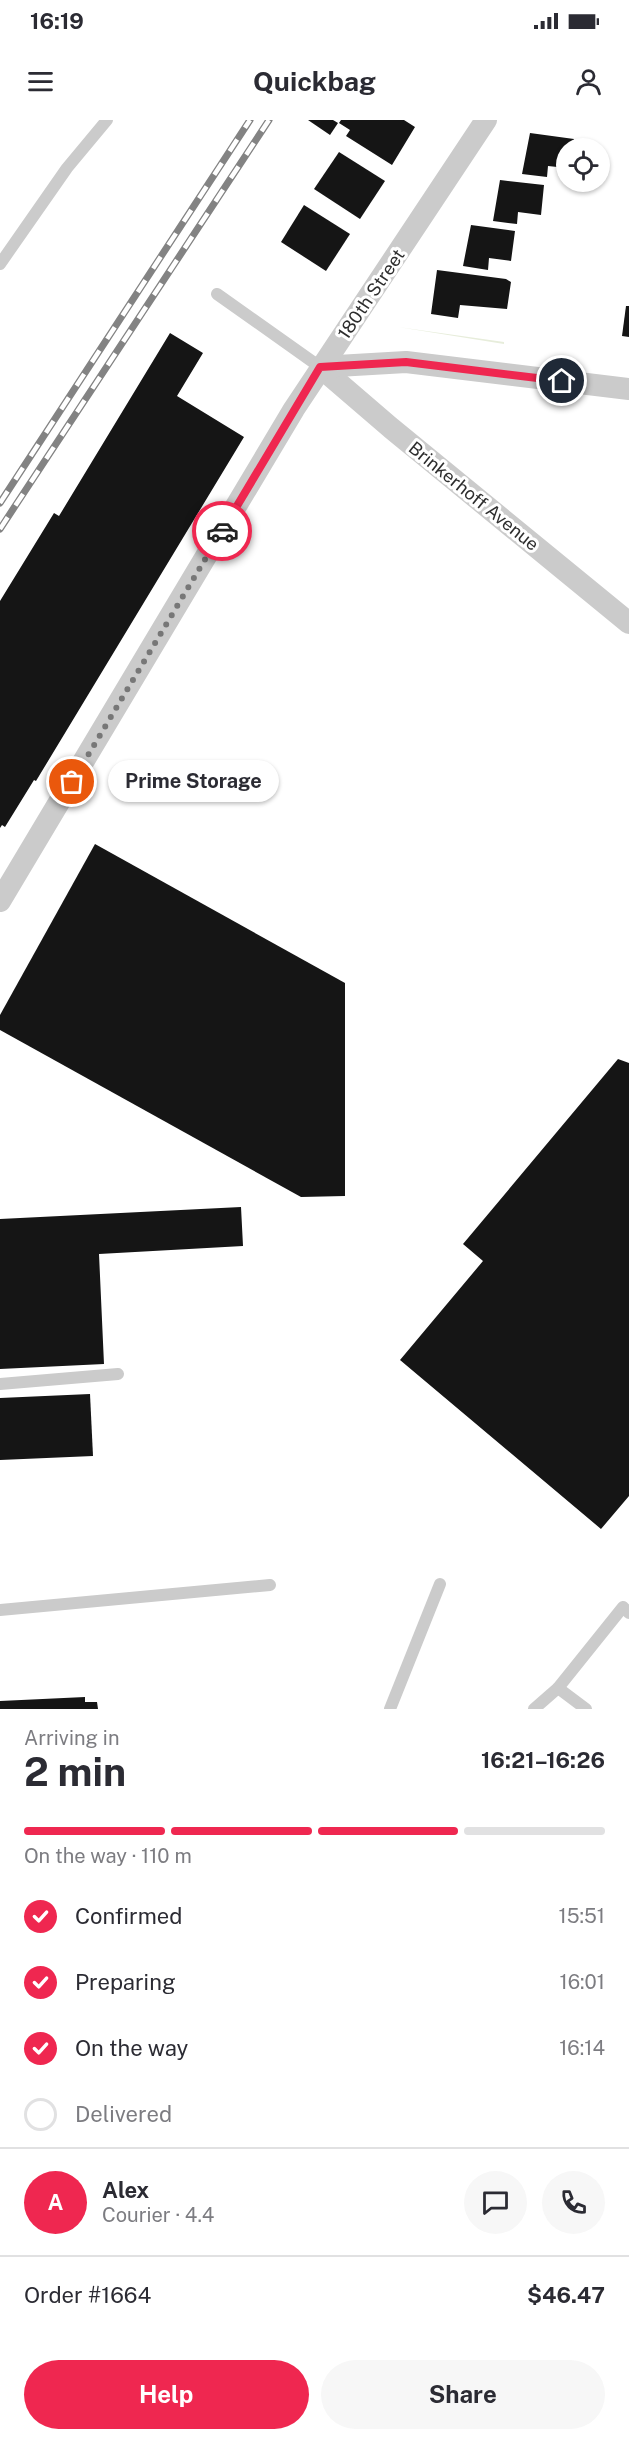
<!DOCTYPE html>
<meta charset="utf-8">
<style>
body{margin:0;font-family:"Public Sans",sans-serif;background:#f7f7f7;color:#2b2b33;height:100vh;display:flex;flex-direction:column;font-size:22px;white-space:nowrap}
*{box-sizing:border-box;margin:0}
p{font-size:20px;color:#7c7c81}
.icon{flex:none;width:33px;height:33px;fill:none;stroke:currentColor;stroke-width:2;stroke-linecap:round;stroke-linejoin:round}
.map{position:relative;height:1589px;overflow:hidden}
.panel{display:flex;flex-direction:column;background:#fff;flex:1}
.panel>*{flex:none}
.controls{position:absolute;left:556px;top:18px;display:grid;gap:12px}
.controls a{display:grid;place-items:center;width:54px;height:54px;border-radius:50%;background:#fff;box-shadow:0 2px 4px #0004;font-size:30px}
.pin{position:absolute;display:grid;place-items:center;width:51px;height:51px;color:#fff;margin:-26px;border:3px solid #fff;border-radius:50%;box-shadow:0 2px 6px #0007}
.courier{position:absolute;display:grid;place-items:center;width:60px;height:60px;margin:-30px;border:4px solid #ef2750;border-radius:50%;background:#fff;color:#222;box-shadow:0 2px 8px #0007}
.bubble{position:absolute;height:42px;border-radius:21px;background:#fff;box-shadow:0 2px 4px #0004;font-size:20px;font-weight:700;line-height:42px;text-align:center}
.head em{font-style:normal;font-weight:700}
.head div{display:flex;flex-direction:column-reverse}
.head{display:flex;align-items:center;justify-content:space-between;height:102px;padding:0 24px}
h1{font-size:39px;font-weight:700;line-height:45px}
.bar{display:grid;grid-template-columns:repeat(4,1fr);gap:9px 6px;align-content:center;height:72px;padding:0 24px}
.bar i{height:8px;border-radius:4px;background:#e1e1e2}
.bar .selected{background:#ef2750}
.bar p{grid-column:span 4}
.line{display:flex;align-items:center;gap:15px;padding:0 24px;border-top:2px solid #e1e1e2}
.line div{flex:1}
.round{display:grid;place-items:center;flex:none;width:63px;height:63px;border-radius:32px;background:#f7f7f7}
ol{padding:0 24px;list-style:none}
li{display:flex;align-items:center;gap:18px;height:66px}
li p{margin-inline-start:auto}
li .icon{padding:6px;border-radius:50%;background:#ef2750;color:#fff;stroke-width:4}
li:last-child{color:#7c7c81}
li i{width:33px;height:33px;border:3px solid #e1e1e2;border-radius:50%}
.button{display:flex;gap:12px;margin-top:auto;padding:12px 24px}
.button a{flex:1;height:69px;border-radius:36px;background:#ef2750;color:#fff;font-size:24px;font-weight:700;line-height:69px;text-align:center}
.button a+a{background:#f7f7f7;color:#2b2b33}
.status{display:flex;justify-content:space-between;align-items:center;height:42px;padding:0 30px;background:#fff;direction:ltr}
.status svg{height:16px;fill:currentColor}
header{display:flex;justify-content:space-between;align-items:center;height:78px;padding:0 24px;background:#fff;font-size:27px;font-weight:700}
.map>svg:first-child{display:block}
.green{fill:#e7eddb}
.building{fill:#151515}
.lines{fill:none;stroke-linecap:round;stroke-linejoin:round}
.lane{stroke:#cbcbcb;stroke-width:12}
.street{stroke:#cbcbcb;stroke-width:22}
.rail-casing{stroke:#838383;stroke-width:7}
.rail{stroke:#fff;stroke-width:4.5;stroke-dasharray:14;stroke-linecap:butt}
.done{stroke:#777;stroke-width:6;stroke-dasharray:0 10.8}
.route{stroke:#ef2750;stroke-width:8}
.labels{text-anchor:middle;dominant-baseline:central;stroke-width:6;stroke-linejoin:round;paint-order:stroke}
.street-label{font-size:18px;fill:#2e2e2e;stroke:#fff}
</style>
<div class="status"><b>16:19</b><svg viewBox="0 0 49 12"><path d="M0 12V9h3v3zM5 12V6h3v6zM10 12V3h3v9zM15 12V0h3v12zM26 1h20v11H26zM47 4h2v5h-2z"/></svg></div>
<header><svg class="icon" aria-label="menu" viewBox="0 0 24 24"><path d="M4 6h16M4 12h16M4 18h16"/></svg>Quickbag<svg class="icon" aria-label="person" viewBox="0 0 24 24"><circle cx="12" cy="8" r="4"/><path d="M4 21q1-7 8-7t8 7"/></svg></header>
<div class="map">
<svg width="629" height="1589" viewBox="0 0 629 1589">
<rect width="100%" height="100%" fill="#fff"/>
<polygon class="green" points="398,207 504,222 504,224"/>
<g class="building">
<polygon points="308,0 333,0 338,3 330,15"/>
<polygon points="341,0 404,0 415,7 392,45 346,16 350,10 339,3"/>
<polygon points="530,13 574,19 572,28 567,28 567,48 548,46 547,57 522,54"/>
<polygon points="339,32 385,61 360,99 314,69"/>
<polygon points="500,60 544,65 541,95 518,92 517,104 493,101"/>
<polygon points="304,85 350,114 326,151 281,122"/>
<polygon points="471,105 515,111 511,141 489,138 488,150 463,146"/>
<polygon points="437,150 506,159 511,162 507,189 460,185 458,198 431,194"/>
<polygon points="626,186 629,186 629,217 622,216"/>
<polygon points="170,213 203,233 177,276 244,317 36,661 34,660 5,707 2,705 0,708 0,481 54,393 59,396"/>
<polygon points="95,724 345,863 345,1076 301,1077 0,910 0,895"/>
<polygon points="618,939 629,943 629,1376 601,1409 400,1240 483,1141 463,1124"/>
<polygon points="241,1087 243,1126 99,1134 104,1244 0,1249 0,1099"/>
<polygon points="90,1274 93,1336 0,1340 0,1278"/>
<polygon points="85,1577 85,1582 97,1582 98,1589 0,1589 0,1581"/>
</g>
<g class="lines">
<g class="lane">
<polyline points="0,144 67,48 107,0"/>
<polyline points="217,174 320,247"/>
<polyline points="0,1264 118,1254"/>
<polyline points="0,1490 270,1465"/>
<polyline points="390,1589 440,1464"/>
<polyline points="534,1589 558,1568"/>
<polyline points="586,1589 558,1568 623,1487 629,1493"/>
</g>
<g class="street">
<polyline points="320,247 391,308 629,503"/>
<polyline points="320,247 406,242 629,269"/>
<polyline points="0,781 294,289 486,0"/>
</g>
<defs>
<g id="rail">
<polyline points="0,383 250,0"/>
<polyline points="0,409 269,0"/>
</g>
</defs>
<use href="#rail" class="rail-casing"/>
<use href="#rail" class="rail"/>
</g>
<g class="lines">
<polyline class="done" points="72,662 222,411"/>
<polyline class="route" points="222,411 320,247 406,242 562,261"/>
</g>
<g class="labels">
<g class="street-label">
<text transform="translate(371 174) rotate(-56)">180th Street</text>
<text transform="translate(474 376) rotate(39)">Brinkerhoff Avenue</text>
</g>
</g>
</svg>
<div class="controls">
<a><svg class="icon" aria-label="locate" viewBox="0 0 24 24"><circle cx="12" cy="12" r="6"/><path d="M12 2v4M12 18v4M2 12h4M18 12h4"/></svg></a>
</div>
<div class="pin" style="left:72px;top:662px;background:#ea580c"><svg class="icon" aria-label="bag" viewBox="0 0 24 24"><path d="M5 8h14l-1 12H6zM9 8a3 3 0 0 1 6 0"/></svg></div>
<div class="pin" style="left:562px;top:261px;background:#1f2937"><svg class="icon" aria-label="home" viewBox="0 0 24 24"><path d="M3 11l9-7 9 7M6 9v11h12V9"/></svg></div>
<div class="courier" style="left:222px;top:411px"><svg class="icon" aria-label="car" viewBox="0 0 24 24"><path d="M5 17H2v-5l4-1 3-4h7l3 4 3 1v5h-3M9 17h6M6 11h13"/><circle cx="7" cy="17" r="2"/><circle cx="17" cy="17" r="2"/></svg></div>
<div class="bubble" style="left:108px;top:640px;width:171px">Prime Storage</div>
</div>
<section class="panel">
<div class="head"><div><h1>2 min</h1><p>Arriving in</p></div><em>16:21–16:26</em></div>
<div class="bar"><i class="selected"></i><i class="selected"></i><i class="selected"></i><i></i><p>On the way · 110 m</p></div>
<ol>
<li><svg class="icon" aria-label="check" viewBox="0 0 24 24"><path d="M5 12l5 5 9-10"/></svg>Confirmed<p>15:51</p></li>
<li><svg class="icon" aria-label="check" viewBox="0 0 24 24"><path d="M5 12l5 5 9-10"/></svg>Preparing<p>16:01</p></li>
<li><svg class="icon" aria-label="check" viewBox="0 0 24 24"><path d="M5 12l5 5 9-10"/></svg>On the way<p>16:14</p></li>
<li><i></i>Delivered</li>
</ol>
<div class="line" style="height:108px"><b class="round" style="background:#ef2750;color:#fff">A</b><div><b>Alex</b><p>Courier · 4.4</p></div><a class="round"><svg class="icon" aria-label="chat" viewBox="0 0 24 24"><path d="M4 5h16v11H9l-5 4z"/></svg></a><a class="round"><svg class="icon" aria-label="phone" viewBox="0 0 24 24"><path d="M5 4h4l2 5-3 2q2 4 5 5l2-3 5 2v4C11 20 4 13 5 4z"/></svg></a></div>
<div class="line" style="height:78px"><div>Order #1664</div><b>$46.47</b></div>
<div class="button"><a>Help</a><a>Share</a></div>
</section>
